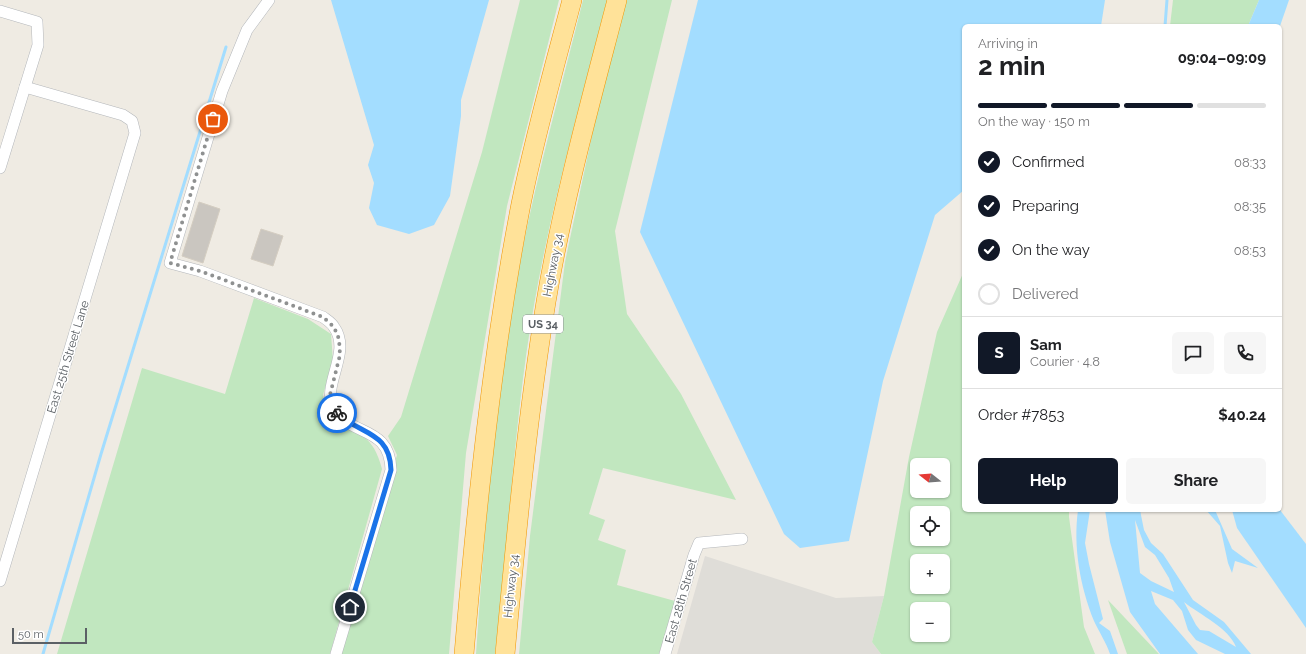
<!DOCTYPE html>
<meta charset="utf-8">
<style>
body{margin:0;font-family:Raleway,sans-serif;background:#f6f6f6;color:#202124;height:100vh;display:flex;flex-direction:column;font-size:15px;white-space:nowrap}
*{box-sizing:border-box;margin:0}
p{font-size:13px;color:#757577}
.icon{flex:none;width:22px;height:22px;fill:none;stroke:currentColor;stroke-width:2;stroke-linecap:round;stroke-linejoin:round}
.map{position:relative;flex:1;overflow:hidden}
.drawer{position:absolute;left:962px;top:24px;width:320px;height:488px;display:flex;flex-direction:column;background:#fff;border-radius:6px;box-shadow:0 1px 3px #0004}
.drawer>*{flex:none}
.needle{width:26px;rotate:287deg}
.fabs{position:absolute;left:910px;top:458px;display:grid;gap:8px}
.fabs a{display:grid;place-items:center;width:40px;height:40px;border-radius:6px;background:#fff;box-shadow:0 1px 3px #0004;font-size:20px}
.scale{position:absolute;left:12px;bottom:10px;width:75px;box-sizing:border-box;padding-left:4px;border:2px solid #5b6065;border-top:0;font-size:11px;line-height:14px;white-space:nowrap;color:#5b6065;-webkit-text-stroke:3px #fff;paint-order:stroke}
.pin{position:absolute;display:grid;place-items:center;width:34px;height:34px;color:#fff;margin:-17px;border:2px solid #fff;border-radius:50%;box-shadow:0 1px 4px #0007}
.courier{position:absolute;display:grid;place-items:center;width:40px;height:40px;margin:-20px;border:3px solid #1a73e8;border-radius:50%;background:#fff;color:#222;box-shadow:0 1px 5px #0007}
.summary em{font-style:normal;font-weight:700}
.summary div{display:flex;flex-direction:column-reverse}
.summary{display:flex;align-items:center;justify-content:space-between;height:68px;padding:0 16px}
h1{font-size:26px;font-weight:700;line-height:30px}
.bar{display:grid;grid-template-columns:repeat(4,1fr);gap:6px 4px;align-content:center;height:48px;padding:0 16px}
.bar i{height:5px;border-radius:3px;background:#e0e0e0}
.bar .selected{background:#111827}
.bar p{grid-column:span 4}
.line{display:flex;align-items:center;gap:10px;padding:0 16px;border-top:1px solid #e0e0e0}
.line div{flex:1}
.round{display:grid;place-items:center;flex:none;width:42px;height:42px;border-radius:6px;background:#f6f6f6}
ol{padding:0 16px;list-style:none}
li{display:flex;align-items:center;gap:12px;height:44px}
li p{margin-inline-start:auto}
li .icon{padding:4px;border-radius:50%;background:#111827;color:#fff;stroke-width:4}
li:last-child{color:#757577}
li i{width:22px;height:22px;border:2px solid #e0e0e0;border-radius:50%}
.cta{display:flex;gap:8px;margin-top:auto;padding:8px 16px}
.cta a{flex:1;height:46px;border-radius:6px;background:#111827;color:#fff;font-size:16px;font-weight:700;line-height:46px;text-align:center}
.cta a+a{background:#f6f6f6;color:#202124}
.map>svg:first-child{display:block}
.industrial{fill:#dfddd8}
.green{fill:#c1e7bf;fill-rule:evenodd}
.water{fill:#a3ddff;fill-rule:evenodd}
.lines{fill:none;stroke-linecap:round;stroke-linejoin:round}
.stream{stroke:#a3ddff;stroke-width:3}
.building{fill:#cac6c0;stroke:#d4cdc1}
.minor-casing{stroke:#b4b7bb;stroke-width:12}
.trunk-casing{stroke:#f29600;stroke-width:20}
.minor{stroke:#fff;stroke-width:11}
.trunk{stroke:#ffe299;stroke-width:19}
.done{stroke:#8f9191;stroke-width:4;stroke-dasharray:0 7.2}
.route{stroke:#1a73e8;stroke-width:5}
.labels{text-anchor:middle;dominant-baseline:central;stroke-width:3;stroke-linejoin:round;paint-order:stroke}
.shield{fill:#fff;stroke:#8c9093;stroke-width:1}
.shield-label{font-size:11px;font-weight:bold;fill:#5b6065}
.street-label{font-size:12px;fill:#5b6065;stroke:#fff}
</style>
<div class="map">
<svg width="1306" height="654" viewBox="0 0 1306 654">
<rect width="100%" height="100%" fill="#efebe3"/>
<polygon class="industrial" points="705,556 836,598 884,596 872,642 881,654 677,654"/>
<g class="green">
<polygon points="520,0 559,0 507,206 466,453 449,654 339,654 397,455 388,436 401,417 482,152"/>
<path d="M583,0H607C581,101 552,202 534,305C514,419 509,539 495,654H476C484,538 493,421 512,306C529,202 558,101 583,0Z"/>
<polygon points="625,0 672,0 615,231 627,314 681,394 736,500 603,468 589,514 605,520 598,540 626,550 617,585 675,601 659,654 519,654 530,536 565,262 601,93"/>
<polygon points="1173,0 1259,0 1248,26 1170,26"/>
<path d="M964,271V510H1069V517L1084,627L1095,654H881L872,642L884,596L909,457L937,332ZM917,465H943V491H917ZM917,513H943V539H917ZM917,561H943V587H917ZM917,609H943V635H917Z"/>
<path d="M254,298L308,319L331,334L333,361L323,395L329,418C359,434 373,434 382,469L330,654H57L142,368L225,394Z"/>
<polygon points="1108,600 1159,654 1127,654"/>
</g>
<g class="water">
<polygon points="331,0 489,0 461,100 461,116 450,196 434,225 409,234 377,225 369,208 374,183 368,165 374,145"/>
<polygon points="698,0 1105,0 1101,26 964,26 964,190 935,215 883,381 849,541 800,548 784,534 640,232"/>
<polygon points="1259,0 1289,0 1280,26 1248,26"/>
<path d="M1078,510H1090L1085,543L1089,564L1103,619L1099,623L1110,631L1118,654H1110C1106,642 1099,632 1094,621C1080,586 1073,547 1078,510Z"/>
<path d="M1105,510H1140L1144,530L1151,543L1163,554L1193,600L1224,622L1251,654H1225L1196,640L1188,630L1182,611L1173,600L1151,591L1155,604L1198,654H1160L1130,612L1110,542ZM1135,520L1145,547L1155,555L1169,578L1174,592L1151,581L1140,573ZM1184,602C1200,615 1229,628 1236,647L1209,631L1200,630L1196,625Z"/>
<polygon points="1206,510 1215,510 1232,549 1258,568 1235,561 1232,573 1228,563 1220,526"/>
<polygon points="1232,510 1280,510 1306,544 1306,628 1237,528"/>
</g>
<g class="lines">
<g class="stream">
<polyline points="1165,26 1167,0"/>
<polyline points="43,654 101,454 226,47"/>
</g>
</g>
<g class="building">
<polygon points="199,202 220,209 203,263 182,256"/>
<polygon points="261,229 283,236 273,266 251,259"/>
</g>
<g class="lines">
<defs>
<g id="minor">
<path d="M269,0L247,30L222,91L170,263L200,271L323,317C327,320 332,323 334,327C352,352 322,384 333,407C348,437 390,424 391,470L336,654"/>
<polyline points="0,11 37,22 38,45 0,168"/>
<polyline points="0,581 135,133 132,121 123,115 25,87"/>
<polyline points="665,654 694,555 699,543 742,539"/>
</g>
<g id="trunk">
<path d="M464,654C477,503 492,353 521,204C535,135 554,68 572,0"/>
<path d="M505,654C516,537 527,419 546,302C563,200 591,100 617,0"/>
</g>
</defs>
<use href="#minor" class="minor-casing"/>
<use href="#trunk" class="trunk-casing"/>
<use href="#minor" class="minor"/>
<use href="#trunk" class="trunk"/>
</g>
<g class="lines">
<polyline class="done" points="213,119 170,263 200,271 323,317 334,327 339,339 340,355 330,395 333,406 337,413"/>
<path class="route" d="M337,413C360,435 390,431 391,470L350,607"/>
</g>
<g class="labels">
<rect class="shield" x="523" y="315" width="40" height="18" rx="3"/>
<g class="shield-label">
<text x="543" y="324">US 34</text>
</g>
<g class="street-label">
<text transform="translate(553 265) rotate(-79)">Highway 34</text>
<text transform="translate(68 357) rotate(-73)">East 25th Street Lane</text>
<text transform="translate(511 586) rotate(-84)">Highway 34</text>
<text transform="translate(681 601) rotate(-74)">East 28th Street</text>
</g>
</g>
</svg>
<div class="fabs">
<a><svg class="needle" viewBox="-14 -14 28 28"><path d="M0-13l5 13h-10z" fill="#e53935"/><path d="M0 13l5-13h-10z" fill="#757577"/></svg></a>
<a><svg class="icon" aria-label="locate" viewBox="0 0 24 24"><circle cx="12" cy="12" r="6"/><path d="M12 2v4M12 18v4M2 12h4M18 12h4"/></svg></a>
<a>+</a>
<a>−</a>
</div>
<div class="scale">50 m</div>
<div class="pin" style="left:213px;top:119px;background:#ea580c"><svg class="icon" aria-label="bag" viewBox="0 0 24 24"><path d="M5 8h14l-1 12H6zM9 8a3 3 0 0 1 6 0"/></svg></div>
<div class="pin" style="left:350px;top:607px;background:#1f2937"><svg class="icon" aria-label="home" viewBox="0 0 24 24"><path d="M3 11l9-7 9 7M6 9v11h12V9"/></svg></div>
<div class="courier" style="left:337px;top:413px"><svg class="icon" aria-label="bike" viewBox="0 0 24 24"><circle cx="6" cy="16" r="4"/><circle cx="18" cy="16" r="4"/><path d="M6 16l4-8h5l3 8M10 8l3 8H6M13 5h3"/></svg></div>
<section class="drawer">
<div class="summary"><div><h1>2 min</h1><p>Arriving in</p></div><em>09:04–09:09</em></div>
<div class="bar"><i class="selected"></i><i class="selected"></i><i class="selected"></i><i></i><p>On the way · 150 m</p></div>
<ol>
<li><svg class="icon" aria-label="check" viewBox="0 0 24 24"><path d="M5 12l5 5 9-10"/></svg>Confirmed<p>08:33</p></li>
<li><svg class="icon" aria-label="check" viewBox="0 0 24 24"><path d="M5 12l5 5 9-10"/></svg>Preparing<p>08:35</p></li>
<li><svg class="icon" aria-label="check" viewBox="0 0 24 24"><path d="M5 12l5 5 9-10"/></svg>On the way<p>08:53</p></li>
<li><i></i>Delivered</li>
</ol>
<div class="line" style="height:72px"><b class="round" style="background:#111827;color:#fff">S</b><div><b>Sam</b><p>Courier · 4.8</p></div><a class="round"><svg class="icon" aria-label="chat" viewBox="0 0 24 24"><path d="M4 5h16v11H9l-5 4z"/></svg></a><a class="round"><svg class="icon" aria-label="phone" viewBox="0 0 24 24"><path d="M5 4h4l2 5-3 2q2 4 5 5l2-3 5 2v4C11 20 4 13 5 4z"/></svg></a></div>
<div class="line" style="height:52px"><div>Order #7853</div><b>$40.24</b></div>
<div class="cta"><a>Help</a><a>Share</a></div>
</section>
</div>
